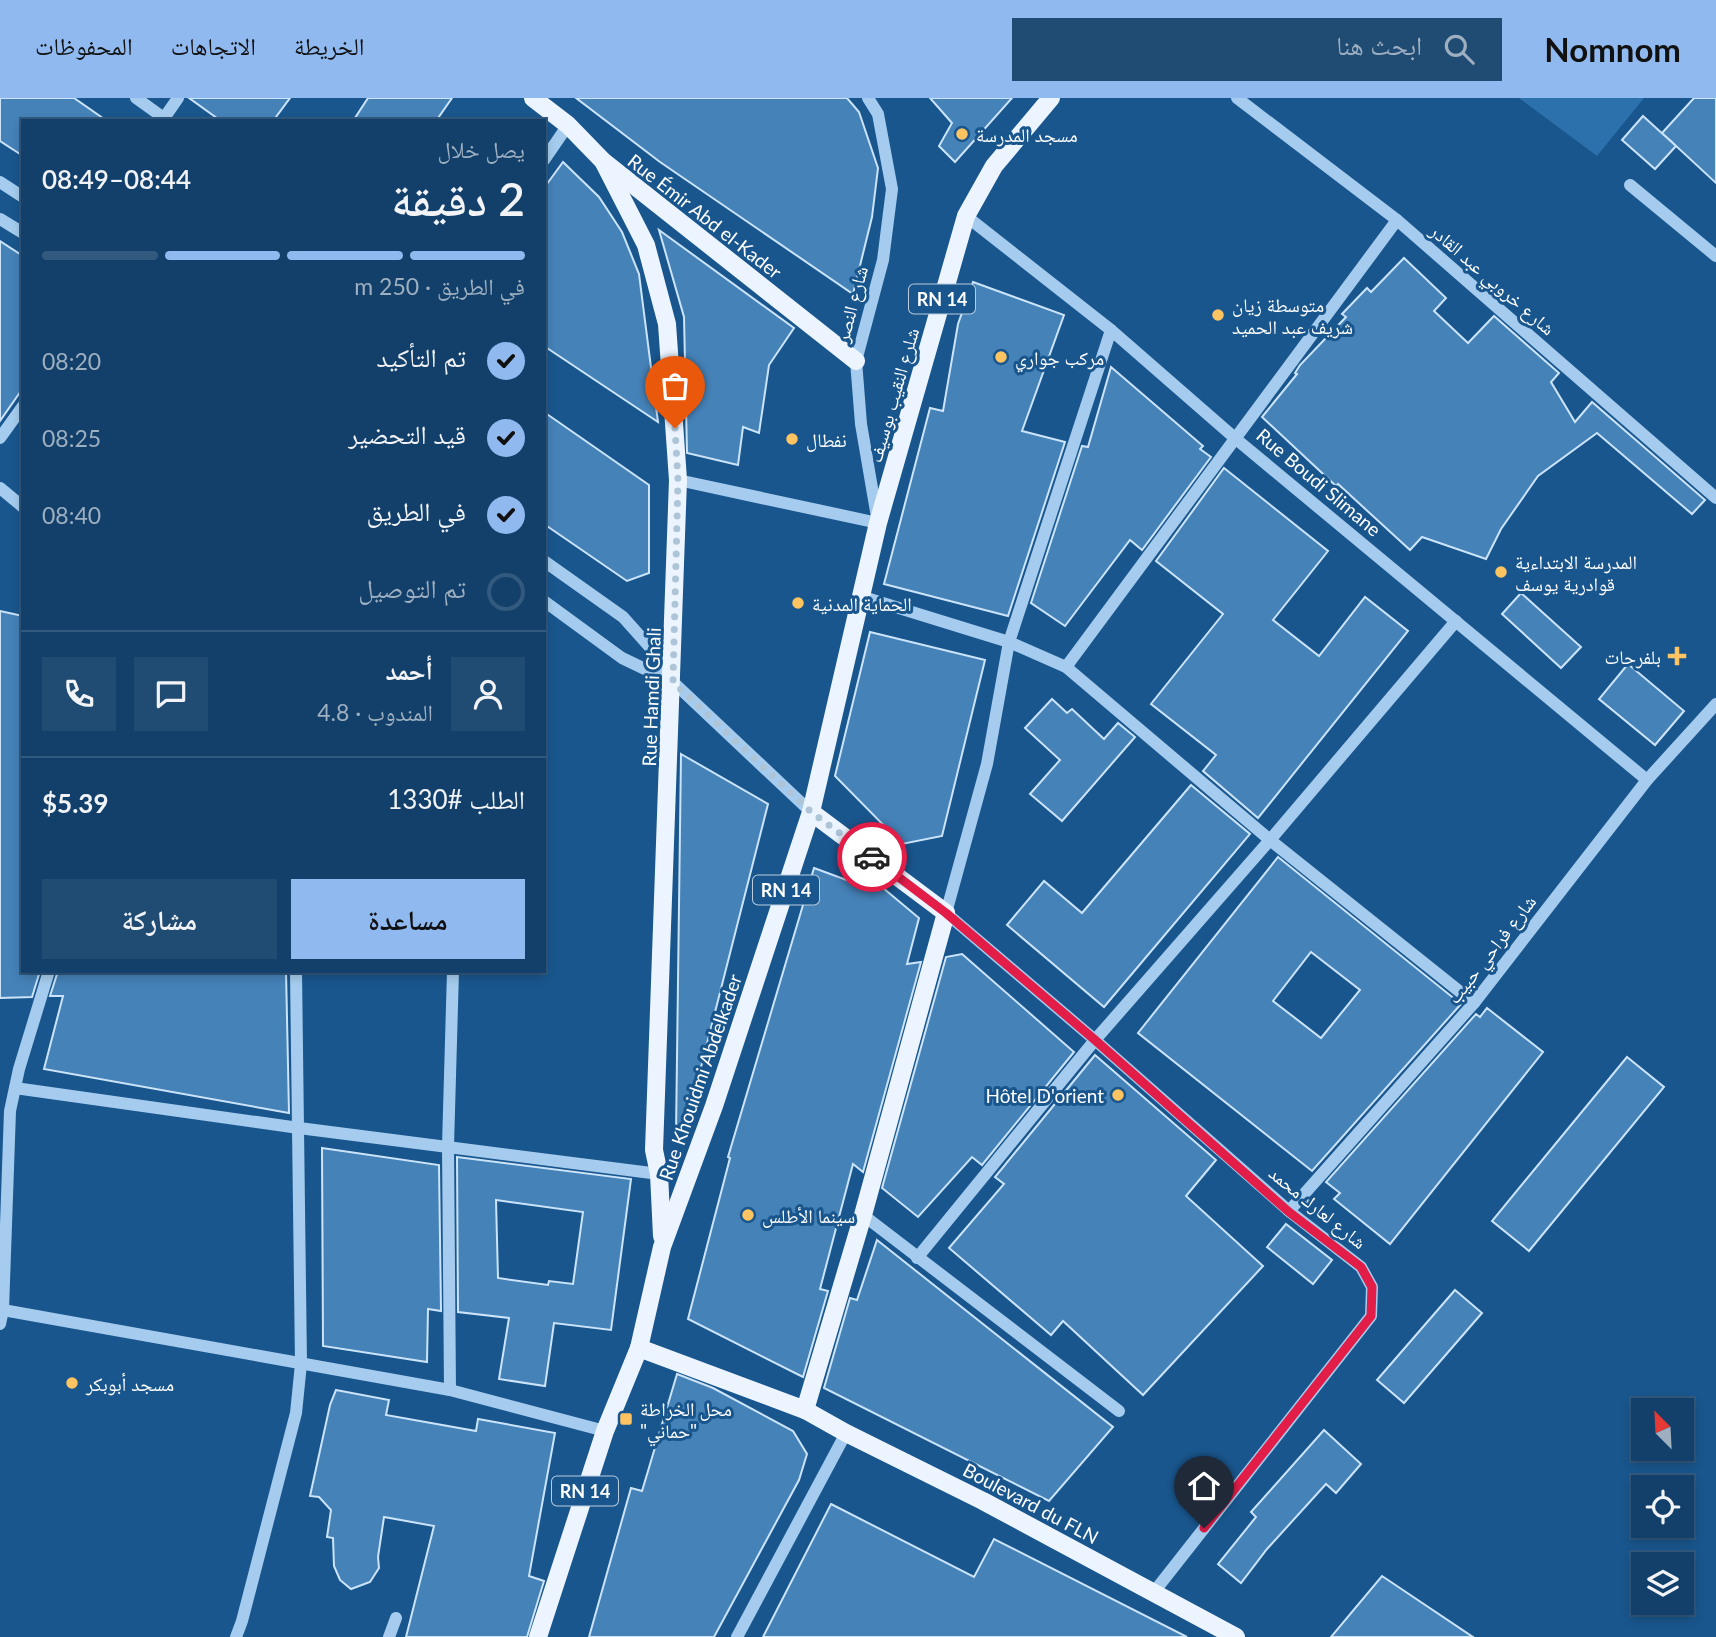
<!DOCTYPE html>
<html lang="ar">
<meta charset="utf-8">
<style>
body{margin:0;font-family:Lato,"Noto Naskh Arabic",sans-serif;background:#204b72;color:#f1f3f6;direction:rtl;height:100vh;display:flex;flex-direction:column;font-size:26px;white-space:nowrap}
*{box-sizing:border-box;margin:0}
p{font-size:23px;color:#9dafc1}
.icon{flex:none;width:38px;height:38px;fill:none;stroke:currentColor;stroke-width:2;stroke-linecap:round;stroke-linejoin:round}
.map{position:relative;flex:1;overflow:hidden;direction:ltr}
.sheet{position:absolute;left:21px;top:21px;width:525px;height:854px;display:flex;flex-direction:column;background:#13406a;border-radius:0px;box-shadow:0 4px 10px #0003,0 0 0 2px #32597e;direction:rtl}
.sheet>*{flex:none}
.needle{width:46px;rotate:336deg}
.fabs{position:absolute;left:1631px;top:1300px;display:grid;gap:14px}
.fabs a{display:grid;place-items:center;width:63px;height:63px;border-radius:0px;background:#13406a;box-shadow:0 4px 10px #0003,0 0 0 2px #32597e;font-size:35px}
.pin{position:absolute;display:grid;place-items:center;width:60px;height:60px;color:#fff;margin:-72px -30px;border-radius:50% 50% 50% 0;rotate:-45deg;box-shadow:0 0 7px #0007}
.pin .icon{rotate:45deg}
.courier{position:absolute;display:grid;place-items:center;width:70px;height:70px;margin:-35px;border:5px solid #e11d48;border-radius:50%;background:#fff;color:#222;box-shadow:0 2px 9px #0007}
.head em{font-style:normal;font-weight:600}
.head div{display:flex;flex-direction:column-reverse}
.head{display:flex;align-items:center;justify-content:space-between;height:119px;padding:0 21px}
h1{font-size:46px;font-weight:600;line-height:52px}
.bar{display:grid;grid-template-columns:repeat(4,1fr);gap:10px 7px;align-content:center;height:84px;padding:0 21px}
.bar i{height:9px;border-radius:5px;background:#32597e}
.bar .current{background:#90b9f0}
.bar p{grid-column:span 4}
.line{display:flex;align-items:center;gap:18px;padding:0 21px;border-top:2px solid #32597e}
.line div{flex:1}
.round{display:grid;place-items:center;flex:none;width:74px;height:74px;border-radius:0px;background:#204b72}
ol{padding:0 21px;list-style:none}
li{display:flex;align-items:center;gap:21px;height:77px}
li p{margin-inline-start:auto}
li .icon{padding:7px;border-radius:50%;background:#90b9f0;color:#111;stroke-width:4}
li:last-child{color:#9dafc1}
li i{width:38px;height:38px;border:4px solid #32597e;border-radius:50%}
.cta{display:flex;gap:14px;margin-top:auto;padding:14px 21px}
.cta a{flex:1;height:80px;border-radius:0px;background:#90b9f0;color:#111;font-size:28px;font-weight:600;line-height:80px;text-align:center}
.cta a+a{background:#204b72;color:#f1f3f6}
header{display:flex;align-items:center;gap:42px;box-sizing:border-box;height:98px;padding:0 35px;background:#90b9f0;color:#111}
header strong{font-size:33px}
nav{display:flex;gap:38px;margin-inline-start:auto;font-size:24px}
.search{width:490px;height:63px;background:#204b72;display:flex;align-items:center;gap:18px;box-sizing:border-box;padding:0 24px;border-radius:0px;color:#9dafc1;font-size:26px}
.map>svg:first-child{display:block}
.green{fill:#2c70ac}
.building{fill:#4582b8;stroke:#cbe4fa;stroke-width:2;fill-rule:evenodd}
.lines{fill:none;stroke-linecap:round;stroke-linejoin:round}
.minor{stroke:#a5ccee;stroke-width:12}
.major{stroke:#ecf5ff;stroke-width:18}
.done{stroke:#aec4d7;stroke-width:7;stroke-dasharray:0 12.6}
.route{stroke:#e11d48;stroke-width:9}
.poi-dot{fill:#ffc462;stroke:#19568d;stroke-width:2.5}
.labels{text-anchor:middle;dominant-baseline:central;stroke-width:6;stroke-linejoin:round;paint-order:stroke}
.shield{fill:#19568d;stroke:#baccdd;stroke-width:2}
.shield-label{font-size:18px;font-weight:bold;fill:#fff}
.poi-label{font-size:19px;fill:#fff;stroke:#19568d;text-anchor:start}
.street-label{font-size:19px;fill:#fff;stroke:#19568d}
</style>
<header>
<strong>Nomnom</strong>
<div class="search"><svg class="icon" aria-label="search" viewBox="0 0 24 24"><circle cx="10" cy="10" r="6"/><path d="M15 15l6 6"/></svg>ابحث هنا</div>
<nav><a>الخريطة</a><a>الاتجاهات</a><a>المحفوظات</a></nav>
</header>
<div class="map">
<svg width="1716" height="1539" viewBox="0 0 1716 1539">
<rect width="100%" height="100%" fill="#19568d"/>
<polygon class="green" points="1519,0 1644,0 1597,58"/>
<g class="building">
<polygon points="0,0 74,0 107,23 23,23 23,58 0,43"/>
<polygon points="189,0 290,0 273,23 221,23"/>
<polygon points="368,0 452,0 436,23 353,23"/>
<polygon points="576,0 847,0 859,14 878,70 872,119 853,196 660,64"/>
<polygon points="930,0 1012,0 955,64 939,48 952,25"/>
<polygon points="1694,0 1716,0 1716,85 1662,35"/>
<polygon points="1643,18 1676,48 1655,71 1622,42"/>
<polygon points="563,64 599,99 622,134 639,176 658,324 544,248 544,90"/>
<polygon points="659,132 794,230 769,267 759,335 743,329 738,367 687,355 684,219"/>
<polygon points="0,143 23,158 23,290 0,323"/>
<polygon points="1404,160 1446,200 1434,213 1468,245 1494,218 1559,275 1551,284 1575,324 1592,304 1705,402 1692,416 1597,335 1538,378 1501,431 1486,461 1422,439 1410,452 1338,386 1336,388 1262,319 1297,276 1295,275 1300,267 1346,219 1342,216 1367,190 1371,194"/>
<polygon points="973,184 1064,217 1022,333 1065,344 1008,518 884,486 930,310 943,313 958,226"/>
<polygon points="1111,269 1203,348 1200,351 1211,359 1142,452 1130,442 1065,528 1031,505 1082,348 1088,349"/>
<polygon points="544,314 649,387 649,475 627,483 544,426"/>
<polygon points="1224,370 1328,453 1273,522 1319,558 1365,499 1408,533 1258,720 1203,673 1216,657 1151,606 1223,516 1156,463"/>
<polygon points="1521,495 1581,549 1561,570 1502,516"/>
<polygon points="0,513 23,518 23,873 40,873 32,899 0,900"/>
<polygon points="870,534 985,562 942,738 902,746 835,678"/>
<polygon points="1628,566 1684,613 1655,647 1599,601"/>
<polygon points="1052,601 1067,615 1072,611 1104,641 1118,625 1135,639 1062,723 1030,696 1060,662 1025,630"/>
<polygon points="681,656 768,706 684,1036 676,1035"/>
<polygon points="1191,687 1250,736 1104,909 1007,827 1044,783 1082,815"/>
<path d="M1278,759L1461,906L1312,1073L1138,935ZM1311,854L1360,892L1321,940L1273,903Z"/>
<polygon points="814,770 860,787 865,775 919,820 907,866 921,864 863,1074 853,1066 820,1191 828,1193 803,1279 688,1221 730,1060 728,1059"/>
<polygon points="962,856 1074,954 982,1067 972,1059 918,1119 882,1090 946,859"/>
<polygon points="58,873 286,873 289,1015 44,971 63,898 50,898"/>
<polygon points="1487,910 1543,954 1390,1146 1334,1101 1340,1095 1326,1084 1476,916 1480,919"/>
<polygon points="1095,957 1216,1062 1186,1098 1263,1168 1143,1297 1063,1223 1051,1237 949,1150 1004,1086 995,1079"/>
<polygon points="1627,959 1664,989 1529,1153 1492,1123"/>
<polygon points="322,1050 439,1067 441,1213 428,1211 427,1264 323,1248"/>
<path d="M457,1059L631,1081L611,1232L554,1225L545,1288L499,1281L509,1220L458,1214ZM496,1102L583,1114L573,1186L549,1183L548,1187L498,1180Z"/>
<polygon points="1286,1126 1332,1162 1313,1186 1267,1149"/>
<polygon points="877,1142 1113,1329 1049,1403 824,1290 850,1200 857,1202"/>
<polygon points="1455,1192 1482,1215 1404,1305 1377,1282"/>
<polygon points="677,1276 713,1290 793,1333 807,1356 799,1382 714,1539 589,1539 631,1390 642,1393"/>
<polygon points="336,1292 389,1302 386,1317 476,1333 478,1321 555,1335 529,1478 544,1483 527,1539 406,1539 434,1428 384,1419 378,1459 379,1470 370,1484 351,1491 340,1482 334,1468 333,1440 327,1439 331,1412 319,1399 310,1398 330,1307"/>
<polygon points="1324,1332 1361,1366 1336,1395 1326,1386 1267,1451 1241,1485 1218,1466 1256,1419 1251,1414"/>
<polygon points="831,1406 974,1479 994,1441 1187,1539 763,1539"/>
<polygon points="1382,1478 1473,1539 1331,1539"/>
</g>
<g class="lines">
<g class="minor">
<polyline points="136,0 168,23"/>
<polyline points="1237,0 1397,122 1716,400"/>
<polyline points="162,23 178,0"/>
<polyline points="544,62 568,27"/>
<polyline points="0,84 23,99"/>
<polyline points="1630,87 1716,158"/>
<polyline points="966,118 1111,232 1236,341 1647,682"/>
<polyline points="0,121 23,135"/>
<polyline points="1111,232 1009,544 987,666 946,815 1095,942 1289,1113 1361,1169 1372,1189 1371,1218 1154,1494"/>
<polyline points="0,340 23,308"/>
<polyline points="678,382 878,425 861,326 856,263 883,162 892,91 878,16 868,0"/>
<polyline points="0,390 23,409"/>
<polyline points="544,463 623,519 648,547 673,584 811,714"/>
<polyline points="860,498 1009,544 1066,569 1270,742 1474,905"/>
<polyline points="544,503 622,560 672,584"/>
<polyline points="1066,569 1397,122"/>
<polyline points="15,990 299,1030 659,1076"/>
<polyline points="1289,1113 1474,905 1647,682 1716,606"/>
<polyline points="863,1117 1119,1313"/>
<polyline points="917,1160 1095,942 1270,742 1456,523"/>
<polyline points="3,1212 450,1292 605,1333"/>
<polyline points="0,1226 3,1212 10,1013 19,971 49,873"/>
<polyline points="450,1292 448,1048 453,873"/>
<polyline points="236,1539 242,1523 296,1315 301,1266 296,873"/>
<polyline points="389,1539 396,1520"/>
<polyline points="737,1539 846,1335"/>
</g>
<g class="major">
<polyline points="533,0 568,27 603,63 856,263"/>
<polyline points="603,63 646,147 667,226 678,382 654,1052 659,1076 662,1138"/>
<polyline points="639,1250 805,1312 846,1335 983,1403 1236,1539"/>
<polyline points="805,1312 863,1117 946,815 811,714"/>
<polyline points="538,1539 605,1333 639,1250 662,1149 714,1008 811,714 878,425 966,118 994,68 1051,0"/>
</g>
</g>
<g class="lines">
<polyline class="done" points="675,330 678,382 673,584 811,714 872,759"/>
<polyline class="route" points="872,759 946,815 1095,942 1289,1114 1361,1169 1372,1189 1371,1218 1204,1430"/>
</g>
<g class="poi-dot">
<circle cx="962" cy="36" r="7"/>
<circle cx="1218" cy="217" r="7"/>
<circle cx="1001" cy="259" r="7"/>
<circle cx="792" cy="341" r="7"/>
<circle cx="1501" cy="474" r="7"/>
<circle cx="798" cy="505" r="7"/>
<path d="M1673.5 547.5h7v7h7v7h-7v7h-7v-7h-7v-7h7z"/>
<circle cx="1118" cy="997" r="7"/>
<circle cx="748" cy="1117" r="7"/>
<circle cx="72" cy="1285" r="7"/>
<rect x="619" y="1314" width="14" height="14" rx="3.5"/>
</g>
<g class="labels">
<g class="shield">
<rect x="909" y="186.5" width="66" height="29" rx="5"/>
<rect x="753" y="777.5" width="66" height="29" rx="5"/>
<rect x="552" y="1378.5" width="66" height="29" rx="5"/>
</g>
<g class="shield-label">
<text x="942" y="201">RN 14</text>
<text x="786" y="792">RN 14</text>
<text x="585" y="1393">RN 14</text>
</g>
<g class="poi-label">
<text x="976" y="36">مسجد المدرسة</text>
<text x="1232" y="206">متوسطة زيان<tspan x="1232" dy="22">شريف عبد الحميد</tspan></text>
<text x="1015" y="259">مركب جواري</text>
<text x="806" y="341">نفطال</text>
<text x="1515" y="463">المدرسة الابتداءية<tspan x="1515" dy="22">قوادرية يوسف</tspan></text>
<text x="812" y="505">الحماية المدنية</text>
<text x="1661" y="558" text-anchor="end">بلفرحات</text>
<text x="1104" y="997" text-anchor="end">Hôtel D'orient</text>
<text x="762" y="1117">سينما الأطلس</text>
<text x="86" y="1285">مسجد أبوبكر</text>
<text x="640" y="1310">محل الخراطة<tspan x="640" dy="22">"حماني"</tspan></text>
</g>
<g class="street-label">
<text transform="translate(705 118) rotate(38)">Rue Émir Abd el-Kader</text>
<text transform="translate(1493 181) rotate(41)">شارع خروبي عبد القادر</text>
<text transform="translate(851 206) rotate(-75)">شارع النصر</text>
<text transform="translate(893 297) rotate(-74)">شلرع النقيب بوسيف</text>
<text transform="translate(1319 384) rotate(40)">Rue Boudi Slimane</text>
<text transform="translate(651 599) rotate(-88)">Rue Hamdi Ghali</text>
<text transform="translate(1491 851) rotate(-52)">شارع فراحي حبيب</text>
<text transform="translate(700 979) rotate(-71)">Rue Khouidmi Abdelkader</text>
<text transform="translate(1318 1109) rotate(39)">شارع لعارك محمد</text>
<text transform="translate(1031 1405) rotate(28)">Boulevard du FLN</text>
</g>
</g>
</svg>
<div class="fabs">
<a><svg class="needle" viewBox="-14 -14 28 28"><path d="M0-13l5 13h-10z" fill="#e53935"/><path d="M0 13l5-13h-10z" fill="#9dafc1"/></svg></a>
<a><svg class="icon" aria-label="locate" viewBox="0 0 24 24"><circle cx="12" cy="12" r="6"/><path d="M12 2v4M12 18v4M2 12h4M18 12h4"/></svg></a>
<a><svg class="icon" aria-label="layers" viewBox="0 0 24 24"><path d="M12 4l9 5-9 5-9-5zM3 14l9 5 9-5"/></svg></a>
</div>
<div class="pin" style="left:675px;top:330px;background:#ea580c"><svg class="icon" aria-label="bag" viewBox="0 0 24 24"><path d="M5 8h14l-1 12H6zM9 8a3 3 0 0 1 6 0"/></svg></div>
<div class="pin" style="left:1204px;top:1430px;background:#1f2937"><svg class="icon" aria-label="home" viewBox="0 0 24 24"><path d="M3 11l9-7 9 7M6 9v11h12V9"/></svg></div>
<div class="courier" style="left:872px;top:759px"><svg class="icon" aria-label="car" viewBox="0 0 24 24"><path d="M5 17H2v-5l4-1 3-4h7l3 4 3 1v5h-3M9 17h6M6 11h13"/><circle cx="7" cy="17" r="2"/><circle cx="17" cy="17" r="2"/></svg></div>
<section class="sheet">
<div class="head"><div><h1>2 دقيقة</h1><p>يصل خلال</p></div><em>08:44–08:49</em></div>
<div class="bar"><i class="current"></i><i class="current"></i><i class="current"></i><i></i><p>في الطريق · 250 m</p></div>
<ol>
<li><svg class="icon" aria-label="check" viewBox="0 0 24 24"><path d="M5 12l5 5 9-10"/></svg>تم التأكيد<p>08:20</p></li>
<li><svg class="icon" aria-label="check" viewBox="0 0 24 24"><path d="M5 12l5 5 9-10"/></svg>قيد التحضير<p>08:25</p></li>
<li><svg class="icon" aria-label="check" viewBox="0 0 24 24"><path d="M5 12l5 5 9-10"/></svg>في الطريق<p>08:40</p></li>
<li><i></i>تم التوصيل</li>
</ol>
<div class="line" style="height:126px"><a class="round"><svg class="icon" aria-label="person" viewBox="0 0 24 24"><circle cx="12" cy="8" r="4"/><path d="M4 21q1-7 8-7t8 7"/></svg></a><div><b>أحمد</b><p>المندوب · 4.8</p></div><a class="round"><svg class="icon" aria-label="chat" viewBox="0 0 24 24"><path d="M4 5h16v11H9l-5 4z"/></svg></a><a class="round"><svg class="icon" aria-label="phone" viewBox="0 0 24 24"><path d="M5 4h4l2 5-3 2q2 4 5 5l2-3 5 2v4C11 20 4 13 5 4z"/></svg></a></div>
<div class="line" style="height:91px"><div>الطلب #1330</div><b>$5.39</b></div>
<div class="cta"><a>مساعدة</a><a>مشاركة</a></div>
</section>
</div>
